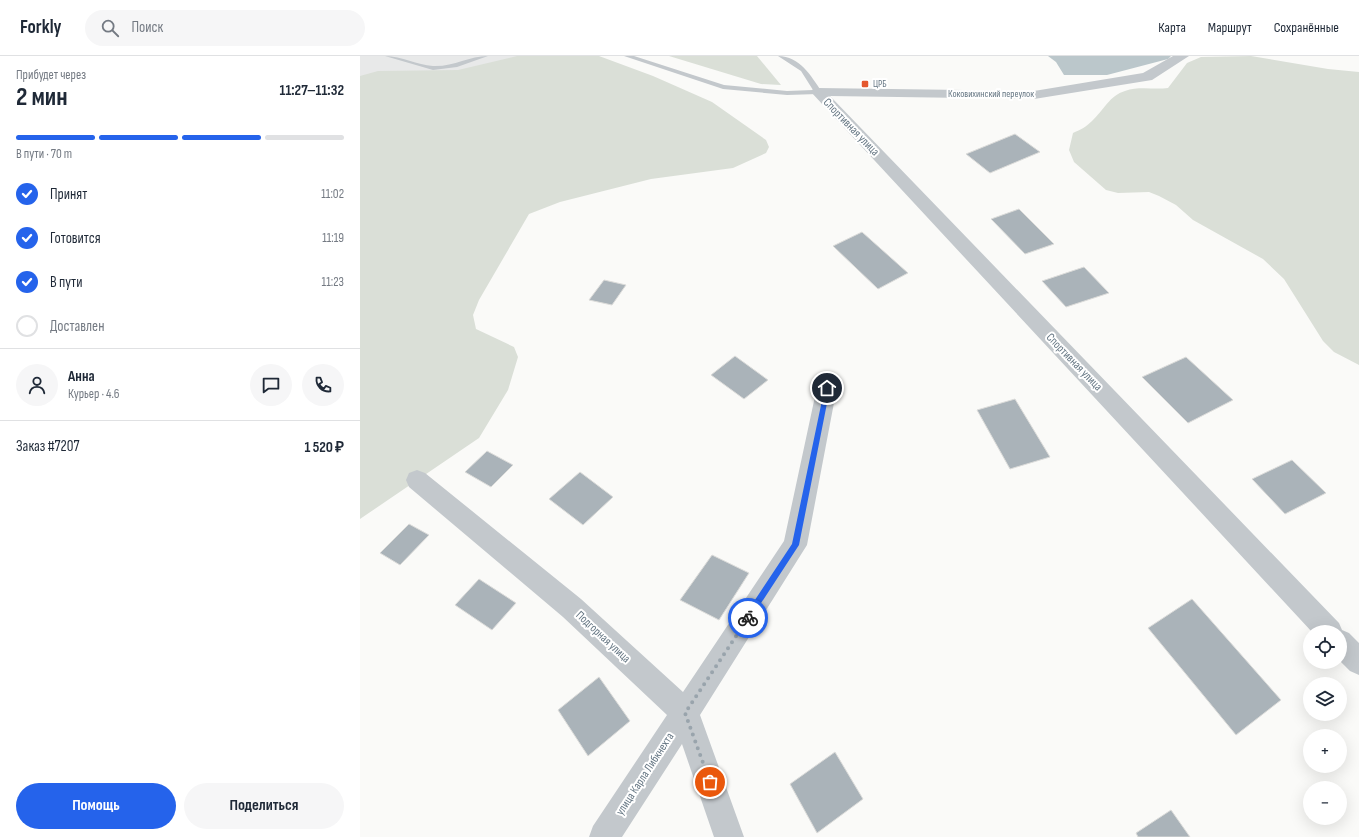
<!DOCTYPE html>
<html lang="ru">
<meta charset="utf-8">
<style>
body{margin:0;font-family:"Sofia Sans Condensed",sans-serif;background:#f6f6f7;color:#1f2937;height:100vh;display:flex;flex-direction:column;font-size:15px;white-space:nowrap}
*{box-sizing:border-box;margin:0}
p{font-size:13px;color:#747a83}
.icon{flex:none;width:22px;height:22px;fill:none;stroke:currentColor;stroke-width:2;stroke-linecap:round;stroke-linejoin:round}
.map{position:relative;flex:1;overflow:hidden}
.side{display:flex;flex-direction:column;background:#fff;width:360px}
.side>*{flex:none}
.buttons{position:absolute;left:943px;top:569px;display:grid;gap:8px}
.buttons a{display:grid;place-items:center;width:44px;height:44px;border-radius:50%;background:#fff;box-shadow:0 4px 16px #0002;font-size:20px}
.pin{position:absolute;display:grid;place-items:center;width:34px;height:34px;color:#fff;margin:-17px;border:2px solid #fff;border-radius:50%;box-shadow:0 1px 4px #0007}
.courier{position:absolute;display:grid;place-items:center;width:40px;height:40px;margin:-20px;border:3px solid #2563eb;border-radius:50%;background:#fff;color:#222;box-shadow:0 1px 5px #0007}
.overview em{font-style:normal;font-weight:700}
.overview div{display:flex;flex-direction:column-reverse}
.overview{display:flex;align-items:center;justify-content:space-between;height:68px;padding:0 16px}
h1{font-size:26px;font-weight:700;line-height:30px}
.bar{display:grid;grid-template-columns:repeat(4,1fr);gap:6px 4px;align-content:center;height:48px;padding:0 16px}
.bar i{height:5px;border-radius:3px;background:#e0e1e3}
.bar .selected{background:#2563eb}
.bar p{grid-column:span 4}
.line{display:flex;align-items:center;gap:10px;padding:0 16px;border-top:1px solid #e0e1e3}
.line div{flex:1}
.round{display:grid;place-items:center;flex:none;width:42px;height:42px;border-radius:21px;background:#f6f6f7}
ol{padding:0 16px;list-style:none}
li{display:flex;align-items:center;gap:12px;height:44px}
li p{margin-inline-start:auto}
li .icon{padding:4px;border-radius:50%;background:#2563eb;color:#fff;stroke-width:4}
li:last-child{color:#747a83}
li i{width:22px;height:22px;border:2px solid #e0e1e3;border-radius:50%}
.action{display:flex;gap:8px;margin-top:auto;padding:8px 16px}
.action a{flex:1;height:46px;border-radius:24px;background:#2563eb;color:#fff;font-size:16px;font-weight:700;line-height:46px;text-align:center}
.action a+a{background:#f6f6f7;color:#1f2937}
header{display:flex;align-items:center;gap:24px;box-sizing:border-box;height:56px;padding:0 20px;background:#fff;border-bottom:1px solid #e0e1e3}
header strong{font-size:19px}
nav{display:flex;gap:22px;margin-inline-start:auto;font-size:14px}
.search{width:280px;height:36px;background:#f6f6f7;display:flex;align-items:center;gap:10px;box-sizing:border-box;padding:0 14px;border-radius:22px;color:#747a83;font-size:15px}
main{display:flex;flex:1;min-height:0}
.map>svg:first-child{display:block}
.built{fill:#e8e9e9}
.green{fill:#dadfd7}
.water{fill:#bbc7cb}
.building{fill:#aab3b9;stroke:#dcdcda}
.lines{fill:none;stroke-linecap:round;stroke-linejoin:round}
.lane{fill:#c3c8cc;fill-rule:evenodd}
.street{fill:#c3c8cc;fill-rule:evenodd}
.route{fill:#2563eb}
.done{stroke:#99a4ac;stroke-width:4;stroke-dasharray:0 7.2}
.poi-dot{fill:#e4572e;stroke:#fff;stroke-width:1.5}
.labels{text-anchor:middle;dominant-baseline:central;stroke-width:4;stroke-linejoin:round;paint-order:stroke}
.far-poi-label{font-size:10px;fill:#657683;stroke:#fff;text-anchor:start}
.far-street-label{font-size:10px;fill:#657683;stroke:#fff}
.street-label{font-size:12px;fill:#657683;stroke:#fff}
</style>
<header>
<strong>Forkly</strong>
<div class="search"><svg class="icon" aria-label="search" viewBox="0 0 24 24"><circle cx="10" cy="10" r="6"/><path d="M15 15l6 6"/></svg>Поиск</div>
<nav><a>Карта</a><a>Маршрут</a><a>Сохранённые</a></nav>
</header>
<main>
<section class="side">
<div class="overview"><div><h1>2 мин</h1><p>Прибудет через</p></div><em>11:27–11:32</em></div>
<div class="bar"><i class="selected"></i><i class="selected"></i><i class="selected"></i><i></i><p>В пути · 70 m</p></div>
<ol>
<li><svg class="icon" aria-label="check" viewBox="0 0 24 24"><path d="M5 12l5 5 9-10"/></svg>Принят<p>11:02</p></li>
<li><svg class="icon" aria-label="check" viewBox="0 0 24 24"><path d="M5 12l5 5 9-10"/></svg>Готовится<p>11:19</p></li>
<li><svg class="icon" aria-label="check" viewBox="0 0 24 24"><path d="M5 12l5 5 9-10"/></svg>В пути<p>11:23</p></li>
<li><i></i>Доставлен</li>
</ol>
<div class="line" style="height:72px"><a class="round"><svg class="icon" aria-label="person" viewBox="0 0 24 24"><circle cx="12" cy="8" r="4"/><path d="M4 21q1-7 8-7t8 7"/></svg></a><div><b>Анна</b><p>Курьер · 4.6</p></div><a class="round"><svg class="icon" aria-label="chat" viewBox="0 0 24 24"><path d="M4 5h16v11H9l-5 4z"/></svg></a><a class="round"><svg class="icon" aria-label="phone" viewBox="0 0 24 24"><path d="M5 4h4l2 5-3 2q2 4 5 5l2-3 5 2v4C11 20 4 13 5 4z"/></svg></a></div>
<div class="line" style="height:52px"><div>Заказ #7207</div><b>1 520 ₽</b></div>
<div class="action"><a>Помощь</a><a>Поделиться</a></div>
</section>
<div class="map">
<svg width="999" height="781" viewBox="0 0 999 781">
<rect width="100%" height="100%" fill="#fafaf8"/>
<polygon class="built" points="0,0 171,0 0,48"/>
<g class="green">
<polygon points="157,0 239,0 293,20 352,46 406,84 409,91 406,97 373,112 291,123 200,146 169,158 119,244 113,259 116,273 154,291 158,301 148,334 119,382 0,463 0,20 18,15 98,14"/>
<polygon points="309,0 397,0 421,29 401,28"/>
<path d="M891,0L968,13L999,16V309L974,296L963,285L924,223L903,203L833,164L816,149L799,140L789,136L758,137L746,134L714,106L709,94L713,77C720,74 726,71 732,65C743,55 750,39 765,35C779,30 794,34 808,32L827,7L841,1Z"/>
</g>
<polygon class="water" points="688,0 811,0 808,3 747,19 704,19 696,6"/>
<g class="building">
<polygon points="655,78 680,96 630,117 606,98"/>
<polygon points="659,153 694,188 665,198 631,163"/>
<polygon points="502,176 548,217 518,233 473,190"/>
<polygon points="724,211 749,237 706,251 682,225"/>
<polygon points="244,224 266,229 252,249 229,244"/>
<polygon points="375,300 408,324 384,343 351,319"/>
<polygon points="826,301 873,344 828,367 782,321"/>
<polygon points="655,343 690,401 650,413 617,354"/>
<polygon points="127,395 153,409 131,431 105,416"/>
<polygon points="932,404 966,437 925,458 892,423"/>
<polygon points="220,416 253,441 223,469 189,443"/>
<polygon points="49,468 69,479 40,509 20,497"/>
<polygon points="352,499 389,517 359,564 320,544"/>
<polygon points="119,523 156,547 132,574 95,549"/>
<polygon points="832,543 921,644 876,679 788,572"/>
<polygon points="239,621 270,665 228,700 198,654"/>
<polygon points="475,696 503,743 457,777 430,728"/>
<polygon points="811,754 830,781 778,781 776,777"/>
</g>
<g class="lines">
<g class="lane">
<path d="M25,0C42,0 57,9 73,10C93,11 109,0 128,0L97,11L73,14Z"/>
<path d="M264,0H274L364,29L427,35L453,34L441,15L418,0C440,0 451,20 462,36L458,38L427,39L363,33Z"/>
</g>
<g class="street">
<polygon points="813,0 829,0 792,24 674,43 470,40 979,567 982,574 989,577 999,587 999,619 990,615 980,605 980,576 952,576 451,36 453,33 458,32 674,35 783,17"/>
<polygon points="467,323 474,325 477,331 447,489 340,659 384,781 354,781 322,688 262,781 229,781 233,770 307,659 203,561 49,431 46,424 49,417 57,414 65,417 221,543 323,636 424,485 457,331 460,325"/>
</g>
</g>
<polygon class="route" points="465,330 470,332 439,489 390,564 388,566 385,564 385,559 432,488"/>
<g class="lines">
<polyline class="done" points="350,726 325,657 388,562"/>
</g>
<rect class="poi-dot" x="501" y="24" width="8" height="8" rx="2"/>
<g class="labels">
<g class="far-poi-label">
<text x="513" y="28">ЦРБ</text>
</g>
<g class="far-street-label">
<text x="631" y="38">Коковихинский переулок</text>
</g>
<g class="street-label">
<text transform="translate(491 71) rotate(46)">Спортивная улица</text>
<text transform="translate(714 306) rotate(46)">Спортивная улица</text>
<text transform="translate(243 581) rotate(43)">Подгорная улица</text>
<text transform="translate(285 718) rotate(-57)">улица Карла Либкнехта</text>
</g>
</g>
</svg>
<div class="buttons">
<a><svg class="icon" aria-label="locate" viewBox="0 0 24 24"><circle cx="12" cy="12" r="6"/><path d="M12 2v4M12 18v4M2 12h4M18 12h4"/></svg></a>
<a><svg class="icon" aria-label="layers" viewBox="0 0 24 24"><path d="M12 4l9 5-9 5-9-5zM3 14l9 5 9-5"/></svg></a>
<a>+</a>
<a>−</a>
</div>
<div class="pin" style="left:350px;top:726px;background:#ea580c"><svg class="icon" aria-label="bag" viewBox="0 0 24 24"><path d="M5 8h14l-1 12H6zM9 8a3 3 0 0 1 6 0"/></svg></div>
<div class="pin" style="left:467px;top:332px;background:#1f2937"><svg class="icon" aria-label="home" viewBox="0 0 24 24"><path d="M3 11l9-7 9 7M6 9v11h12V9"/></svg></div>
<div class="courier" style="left:388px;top:562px"><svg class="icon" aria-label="bike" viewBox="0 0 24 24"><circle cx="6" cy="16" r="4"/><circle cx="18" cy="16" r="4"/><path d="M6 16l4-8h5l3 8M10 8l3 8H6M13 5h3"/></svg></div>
</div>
</main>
